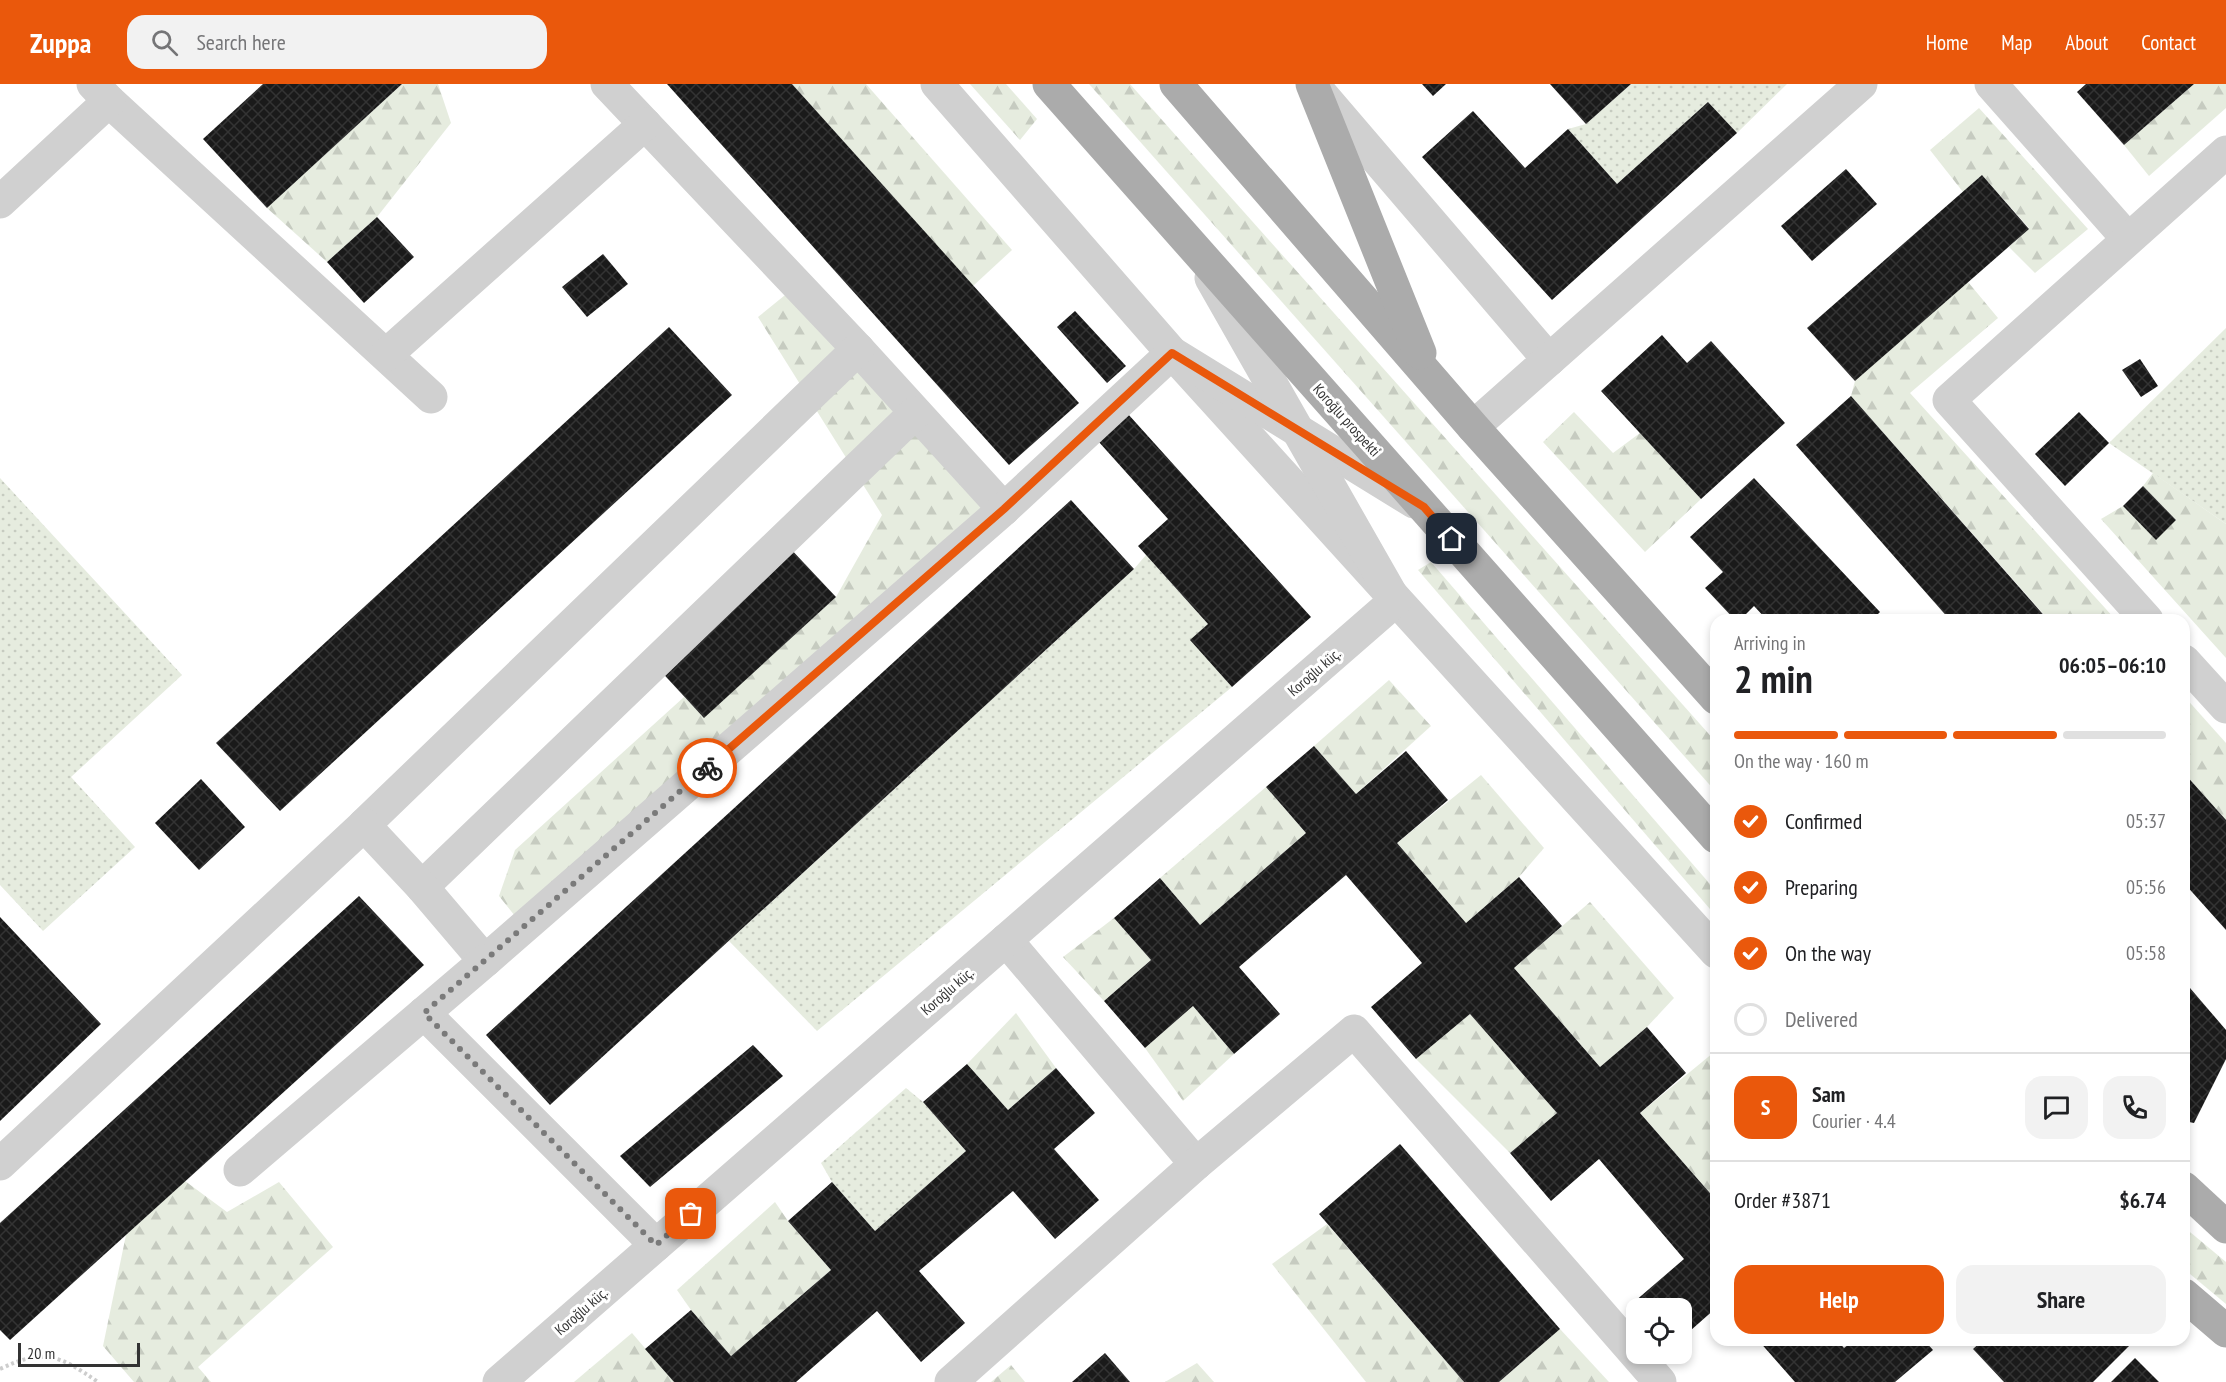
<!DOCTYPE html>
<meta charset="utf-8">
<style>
body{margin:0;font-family:"PT Sans Narrow",sans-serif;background:#f2f2f2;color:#202124;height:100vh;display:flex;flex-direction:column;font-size:22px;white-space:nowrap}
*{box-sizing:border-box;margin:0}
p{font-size:20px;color:#757577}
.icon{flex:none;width:33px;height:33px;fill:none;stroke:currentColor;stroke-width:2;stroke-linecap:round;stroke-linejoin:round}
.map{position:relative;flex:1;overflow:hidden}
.details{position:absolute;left:1710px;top:530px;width:480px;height:732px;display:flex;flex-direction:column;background:#fff;border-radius:18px;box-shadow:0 3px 9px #0003}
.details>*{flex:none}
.buttons{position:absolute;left:1626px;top:1214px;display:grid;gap:12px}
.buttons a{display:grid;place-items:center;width:66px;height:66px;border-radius:12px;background:#fff;box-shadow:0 3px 9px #0003;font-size:30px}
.scale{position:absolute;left:18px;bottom:15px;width:122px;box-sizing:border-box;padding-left:6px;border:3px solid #333;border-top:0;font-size:16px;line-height:21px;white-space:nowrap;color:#333;-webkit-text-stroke:4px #fff;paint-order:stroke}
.pin{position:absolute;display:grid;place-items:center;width:51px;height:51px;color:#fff;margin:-26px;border-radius:12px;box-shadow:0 3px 9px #0006}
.courier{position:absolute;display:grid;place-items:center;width:60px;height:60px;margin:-30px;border:4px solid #ea580c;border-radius:50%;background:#fff;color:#222;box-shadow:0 2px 8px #0007}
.head em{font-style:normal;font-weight:700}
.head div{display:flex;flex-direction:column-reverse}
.head{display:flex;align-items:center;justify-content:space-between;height:102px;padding:0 24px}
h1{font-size:39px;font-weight:700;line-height:45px}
.bar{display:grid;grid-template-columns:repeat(4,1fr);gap:9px 6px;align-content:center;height:72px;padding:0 24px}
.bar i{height:8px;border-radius:4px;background:#e0e0e0}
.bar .current{background:#ea580c}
.bar p{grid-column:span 4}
.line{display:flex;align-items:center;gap:15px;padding:0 24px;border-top:2px solid #e0e0e0}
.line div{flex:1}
.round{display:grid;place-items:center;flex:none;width:63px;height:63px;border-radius:18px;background:#f2f2f2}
ol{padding:0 24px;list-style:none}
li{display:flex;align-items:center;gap:18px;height:66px}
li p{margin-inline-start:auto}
li .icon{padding:6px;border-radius:50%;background:#ea580c;color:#fff;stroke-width:4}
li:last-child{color:#757577}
li i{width:33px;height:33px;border:3px solid #e0e0e0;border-radius:50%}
.primary-button{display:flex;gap:12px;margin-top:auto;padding:12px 24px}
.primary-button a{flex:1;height:69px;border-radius:18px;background:#ea580c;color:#fff;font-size:24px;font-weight:700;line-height:69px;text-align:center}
.primary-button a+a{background:#f2f2f2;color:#202124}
header{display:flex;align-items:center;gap:36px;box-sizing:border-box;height:84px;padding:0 30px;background:#ea580c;color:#fff}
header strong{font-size:28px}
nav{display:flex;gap:33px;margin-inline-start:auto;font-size:21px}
.search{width:420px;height:54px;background:#f2f2f2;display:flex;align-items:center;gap:15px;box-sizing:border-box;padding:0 21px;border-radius:18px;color:#757577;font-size:22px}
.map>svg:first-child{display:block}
.grass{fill:url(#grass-dots)}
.forest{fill:url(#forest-firs)}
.building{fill:url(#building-cross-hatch)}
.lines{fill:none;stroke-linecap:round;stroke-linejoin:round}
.path{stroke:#cdcdcd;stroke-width:4;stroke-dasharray:3 3;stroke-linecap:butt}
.minor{stroke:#d0d0d0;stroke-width:33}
.major{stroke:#ababab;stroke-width:33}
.done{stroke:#7a7a7a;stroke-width:6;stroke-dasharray:0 10.8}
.route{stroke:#ea580c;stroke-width:8}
.labels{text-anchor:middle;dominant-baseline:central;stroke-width:6;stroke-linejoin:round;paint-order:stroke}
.street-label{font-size:15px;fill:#333;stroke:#fff}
</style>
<header>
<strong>Zuppa</strong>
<div class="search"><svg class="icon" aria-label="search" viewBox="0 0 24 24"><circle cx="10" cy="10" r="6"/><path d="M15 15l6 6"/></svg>Search here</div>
<nav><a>Home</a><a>Map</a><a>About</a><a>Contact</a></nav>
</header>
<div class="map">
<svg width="2226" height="1298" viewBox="0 0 2226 1298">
<defs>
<pattern id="grass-dots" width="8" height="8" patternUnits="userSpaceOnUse" patternTransform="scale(1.5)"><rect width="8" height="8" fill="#e6ecdf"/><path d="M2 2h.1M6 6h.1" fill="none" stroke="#c6cbc0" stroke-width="1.8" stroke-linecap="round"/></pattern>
<pattern id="forest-firs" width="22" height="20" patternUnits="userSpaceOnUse" patternTransform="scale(1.5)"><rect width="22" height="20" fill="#e6ecdf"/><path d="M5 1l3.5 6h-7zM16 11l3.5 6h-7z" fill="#c6cbc0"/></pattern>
<pattern id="building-cross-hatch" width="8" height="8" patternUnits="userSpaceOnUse" patternTransform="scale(1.5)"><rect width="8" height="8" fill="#1a1a1a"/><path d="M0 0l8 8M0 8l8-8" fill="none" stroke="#333"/></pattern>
</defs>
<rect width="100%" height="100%" fill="#fff"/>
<g class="grass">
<polygon points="1631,0 1787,0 1737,49 1708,18 1617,100 1568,45 1586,40"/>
<polygon points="2226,244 2226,440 2109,359"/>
<polygon points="0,394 182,591 71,693 135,763 43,847 0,801"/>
<polygon points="1146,471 1208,540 1191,556 1232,603 817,947 729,857 1134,485"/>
<polygon points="906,1004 923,1018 966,1067 875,1147 832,1098 821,1079"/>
</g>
<g class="forest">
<polygon points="402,0 438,0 451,39 377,133 327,178 267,124"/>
<polygon points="792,0 866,0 1012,166 973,202"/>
<polygon points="970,0 1006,0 1037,35 1020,56"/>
<polygon points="1089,0 1130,0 1716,658 1716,708"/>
<polygon points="2194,0 2226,0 2226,24 2149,92 2124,61"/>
<polygon points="1979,24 2088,145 2035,189 2009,163 2029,144 1982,91 1963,108 1930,66"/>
<polygon points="1968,198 1998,234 1910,309 2115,535 2048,535 1851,312 1855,297"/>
<polygon points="795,203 990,418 523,842 499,812 515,766 684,613 704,633 836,513 882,431 758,233"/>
<polygon points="1574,328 1613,369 1640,349 1701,415 1645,468 1543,358"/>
<polygon points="2153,389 2226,440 2226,574 2101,435 2123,422 2156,455 2176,436 2143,402"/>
<polygon points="1431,478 1716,807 1716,832 1418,486"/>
<polygon points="1389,596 1431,642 1356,710 1314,662"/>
<polygon points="2184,612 2226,659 2226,736 2184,689"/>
<polygon points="1481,691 1544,764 1519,793 1466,839 1397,759"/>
<polygon points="1266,703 1306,749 1200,841 1160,794"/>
<polygon points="1590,818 1674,914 1647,943 1600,983 1514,884"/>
<polygon points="1114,834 1151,876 1104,917 1063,873"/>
<polygon points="1193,922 1234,970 1183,1017 1145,964"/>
<polygon points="1016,929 1056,984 1008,1026 967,980"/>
<polygon points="1470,930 1557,1029 1510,1069 1416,975"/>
<polygon points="1713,969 1716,973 1716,1116 1640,1029"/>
<polygon points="185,1097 227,1128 279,1098 333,1163 198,1283 211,1298 134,1298 103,1262 126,1151"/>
<polygon points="775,1118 788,1137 831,1186 731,1272 691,1226 677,1206"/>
<polygon points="1327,1140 1464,1298 1366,1298 1272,1180"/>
<polygon points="2184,1143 2226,1178 2226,1220 2184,1185"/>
<polygon points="1560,1245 1609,1298 1499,1298"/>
<polygon points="632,1249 674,1298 574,1298"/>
<polygon points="1197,1279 1214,1298 1165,1298"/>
<polygon points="1011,1281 1025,1298 991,1298"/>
</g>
<g class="building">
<polygon points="263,0 402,0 267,124 203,55"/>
<polygon points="667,0 792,0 1079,319 1009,381"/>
<polygon points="1422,0 1446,0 1433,12"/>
<polygon points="1550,0 1631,0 1586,40"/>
<polygon points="2086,0 2194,0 2124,61 2077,8"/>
<polygon points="1708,18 1737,49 1552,216 1422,73 1473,27 1525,84 1568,45 1617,100"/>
<polygon points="1846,85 1877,120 1812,177 1781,142"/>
<polygon points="1982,91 2029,145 1855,297 1807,244"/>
<polygon points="377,133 414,173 364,219 327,178"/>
<polygon points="603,170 628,200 587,233 562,203"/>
<polygon points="1075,227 1126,282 1107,299 1057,243"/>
<polygon points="669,243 732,311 280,727 216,659"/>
<polygon points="1662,251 1687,279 1711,257 1785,339 1701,415 1601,307"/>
<polygon points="2140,275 2158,302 2141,313 2122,286"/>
<polygon points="1851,312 2048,536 1950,536 1796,361"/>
<polygon points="2079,328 2109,359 2065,402 2035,370"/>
<polygon points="1128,330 1311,533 1232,603 1190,556 1208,540 1138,462 1168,435 1098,357"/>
<polygon points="1754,394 1880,528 1872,536 1767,536 1754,522 1740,536 1735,536 1705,504 1723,488 1690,453"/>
<polygon points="2143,402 2176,436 2156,456 2123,422"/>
<polygon points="1071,416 1134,485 550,1021 486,951"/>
<polygon points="787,461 836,513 704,634 656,582"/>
<polygon points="1314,662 1356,710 1406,667 1448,716 1397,759 1466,839 1519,793 1562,842 1514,884 1600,983 1647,943 1686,989 1640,1029 1716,1116 1716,1224 1682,1254 1682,1224 1640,1224 1634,1218 1684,1175 1599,1075 1551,1117 1510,1069 1557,1029 1470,930 1416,975 1371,923 1422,879 1346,791 1239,883 1280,930 1234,970 1193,922 1145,964 1104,917 1151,876 1114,834 1160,794 1200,841 1306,749 1266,703"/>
<polygon points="2184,689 2226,736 2226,846 2184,799"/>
<polygon points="201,695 245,743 199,786 155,739"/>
<polygon points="359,812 424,881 10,1256 0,1246 0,1139"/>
<polygon points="0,833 101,940 0,1037"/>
<polygon points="2184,897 2226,946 2226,975 2194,1039 2184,1037"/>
<polygon points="753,961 783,992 650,1103 620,1072"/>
<polygon points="967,980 1008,1026 1056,984 1095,1029 1054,1065 1099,1116 1055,1155 1013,1107 919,1187 965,1239 921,1278 877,1227 796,1298 674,1298 645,1265 691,1226 731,1272 831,1186 788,1137 832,1098 875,1147 966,1067 923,1018"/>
<polygon points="1400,1060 1560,1245 1499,1298 1464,1298 1319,1130"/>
<polygon points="1758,1256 1837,1256 1844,1264 1854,1256 1924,1256 1933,1266 1895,1298 1795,1298"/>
<polygon points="1983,1256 2083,1256 2105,1260 2133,1258 2093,1298 2004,1298 1973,1265"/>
<polygon points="1105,1269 1130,1298 1072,1298"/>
<polygon points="2135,1274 2159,1298 2111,1298"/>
</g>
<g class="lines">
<path class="path" d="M0,1285C44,1264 59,1271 98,1298"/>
<g class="minor">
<polyline points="607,0 858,265 1004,425"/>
<polyline points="937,0 1172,269 1716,868"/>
<polyline points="1991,0 2128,155"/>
<polyline points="1316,4 1549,276"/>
<polyline points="109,17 431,313"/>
<polyline points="0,118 109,17 93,0"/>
<polyline points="386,271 645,40"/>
<polyline points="1473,343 1861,0"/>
<polyline points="2147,536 1949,316 2226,68"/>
<polyline points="2184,577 2226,623"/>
<polyline points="364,741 858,265"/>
<polyline points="422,803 915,329"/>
<polyline points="1006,856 1196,1080"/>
<polyline points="424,929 656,1161"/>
<polyline points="0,1080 364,741 422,803 485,877 1004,425 1172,269 1414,418"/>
<polyline points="240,1086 485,877"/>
<polyline points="499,1298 1395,517 1211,194"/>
<polyline points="951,1298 1196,1080 1354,947 1660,1298"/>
</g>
<g class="major">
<polyline points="1049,0 1716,753"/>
<polyline points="1176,0 1473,343 1716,614"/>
<polyline points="1312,0 1420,269"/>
<polyline points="2184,1104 2226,1143"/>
<polyline points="2184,1211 2226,1247"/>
</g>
</g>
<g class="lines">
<polyline class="done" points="691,1130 656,1161 424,929 707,684"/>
<polyline class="route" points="707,684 1004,425 1172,269 1424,423 1452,455"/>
</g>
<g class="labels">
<g class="street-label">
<text transform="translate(1347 336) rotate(48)">Koroğlu prospekti</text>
<text transform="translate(1314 588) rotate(-41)">Koroğlu küç.</text>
<text transform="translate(947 907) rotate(-41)">Koroğlu küç.</text>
<text transform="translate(581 1227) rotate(-41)">Koroğlu küç.</text>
</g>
</g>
</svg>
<div class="buttons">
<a><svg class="icon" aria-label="locate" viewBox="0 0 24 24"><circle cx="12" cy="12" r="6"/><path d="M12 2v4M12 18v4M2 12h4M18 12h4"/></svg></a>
</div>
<div class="scale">20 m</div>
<div class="pin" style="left:691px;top:1130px;background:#ea580c"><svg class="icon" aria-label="bag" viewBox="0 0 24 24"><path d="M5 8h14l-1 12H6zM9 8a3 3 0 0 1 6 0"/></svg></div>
<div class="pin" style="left:1452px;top:455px;background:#1f2937"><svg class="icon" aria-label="home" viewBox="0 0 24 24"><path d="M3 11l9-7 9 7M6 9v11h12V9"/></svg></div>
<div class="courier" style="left:707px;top:684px"><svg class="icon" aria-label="bike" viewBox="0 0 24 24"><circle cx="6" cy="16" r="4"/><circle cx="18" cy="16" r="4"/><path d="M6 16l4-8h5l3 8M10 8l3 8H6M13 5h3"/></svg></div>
<section class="details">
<div class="head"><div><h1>2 min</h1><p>Arriving in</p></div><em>06:05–06:10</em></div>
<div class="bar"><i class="current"></i><i class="current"></i><i class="current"></i><i></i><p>On the way · 160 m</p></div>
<ol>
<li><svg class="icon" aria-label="check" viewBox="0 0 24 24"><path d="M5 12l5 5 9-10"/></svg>Confirmed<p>05:37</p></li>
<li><svg class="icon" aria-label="check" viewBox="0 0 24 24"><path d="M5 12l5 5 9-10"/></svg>Preparing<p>05:56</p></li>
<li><svg class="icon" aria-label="check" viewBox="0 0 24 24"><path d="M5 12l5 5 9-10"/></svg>On the way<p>05:58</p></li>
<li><i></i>Delivered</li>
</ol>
<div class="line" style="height:108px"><b class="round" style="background:#ea580c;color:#fff">S</b><div><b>Sam</b><p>Courier · 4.4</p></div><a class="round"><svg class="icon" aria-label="chat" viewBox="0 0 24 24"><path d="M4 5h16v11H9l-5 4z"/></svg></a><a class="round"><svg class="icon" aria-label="phone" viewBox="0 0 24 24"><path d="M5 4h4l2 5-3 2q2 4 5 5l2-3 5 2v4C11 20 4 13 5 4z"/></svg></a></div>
<div class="line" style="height:78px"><div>Order #3871</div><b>$6.74</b></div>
<div class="primary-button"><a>Help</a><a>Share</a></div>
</section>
</div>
